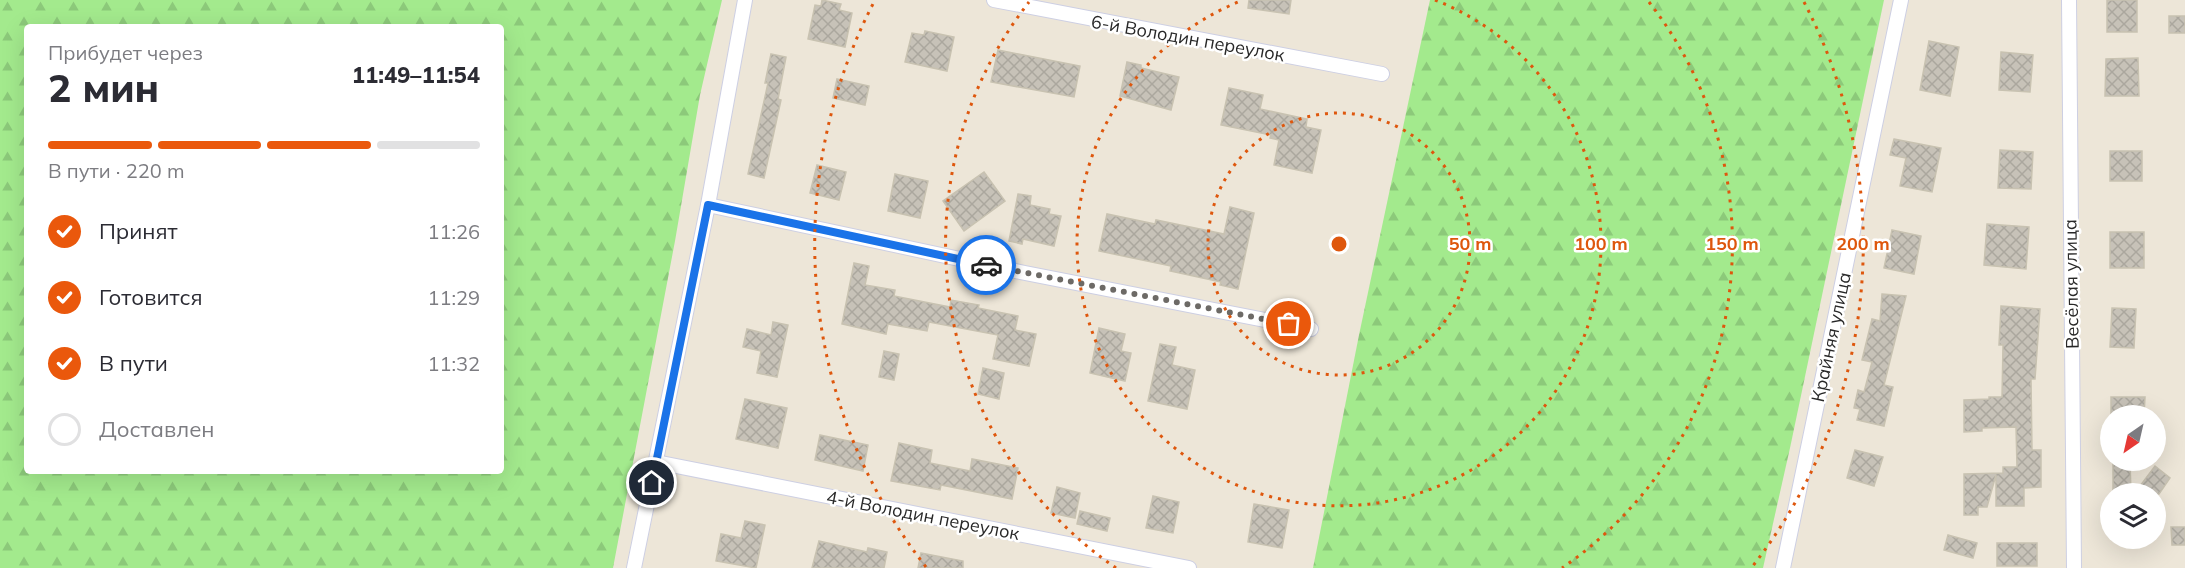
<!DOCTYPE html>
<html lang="ru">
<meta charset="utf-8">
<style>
body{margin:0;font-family:Mulish,sans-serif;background:#f7f7f7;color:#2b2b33;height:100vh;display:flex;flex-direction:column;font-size:22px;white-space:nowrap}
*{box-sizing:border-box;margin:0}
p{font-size:20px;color:#7c7c81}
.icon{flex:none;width:33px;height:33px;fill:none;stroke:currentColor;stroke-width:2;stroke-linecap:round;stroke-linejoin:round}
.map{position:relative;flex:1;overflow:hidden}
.details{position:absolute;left:24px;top:24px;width:480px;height:450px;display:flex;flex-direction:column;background:#fff;border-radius:6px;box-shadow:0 6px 24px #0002}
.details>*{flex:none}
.needle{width:39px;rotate:214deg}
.controls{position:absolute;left:2100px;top:405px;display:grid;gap:12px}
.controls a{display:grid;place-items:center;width:66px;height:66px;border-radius:50%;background:#fff;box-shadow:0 6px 24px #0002;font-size:30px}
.pin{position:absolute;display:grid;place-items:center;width:51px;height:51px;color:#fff;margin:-26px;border:3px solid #fff;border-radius:50%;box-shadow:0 2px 6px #0007}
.courier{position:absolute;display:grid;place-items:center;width:60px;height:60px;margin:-30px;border:4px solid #1a73e8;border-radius:50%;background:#fff;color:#222;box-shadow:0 2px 8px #0007}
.headline em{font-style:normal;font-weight:800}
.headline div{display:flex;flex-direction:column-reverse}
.headline{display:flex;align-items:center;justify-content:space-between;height:102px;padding:0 24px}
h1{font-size:39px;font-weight:800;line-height:45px}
.bar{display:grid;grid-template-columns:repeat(4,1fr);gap:9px 6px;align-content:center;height:72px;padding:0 24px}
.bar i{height:8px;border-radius:4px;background:#e1e1e2}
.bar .active{background:#ea580c}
.bar p{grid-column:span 4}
ol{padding:0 24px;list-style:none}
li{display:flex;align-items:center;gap:18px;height:66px}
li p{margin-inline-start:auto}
li .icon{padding:6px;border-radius:50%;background:#ea580c;color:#fff;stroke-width:4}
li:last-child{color:#7c7c81}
li i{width:33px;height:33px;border:3px solid #e1e1e2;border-radius:50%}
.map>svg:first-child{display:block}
.forest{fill:url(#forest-firs);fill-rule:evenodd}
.building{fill:url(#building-cross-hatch);stroke:#c8c2b1;stroke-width:1.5}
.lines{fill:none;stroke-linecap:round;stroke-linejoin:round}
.street-casing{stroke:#cdcfe3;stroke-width:16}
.street{stroke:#fff;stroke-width:14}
.done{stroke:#6d6a66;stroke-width:6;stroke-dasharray:0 10.8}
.route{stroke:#1a73e8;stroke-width:8}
.ring{fill:none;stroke:#de570d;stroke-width:3;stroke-dasharray:3 6}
.labels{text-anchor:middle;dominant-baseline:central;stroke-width:5;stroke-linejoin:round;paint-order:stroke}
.street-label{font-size:18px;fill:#282828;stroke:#fff}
.centre{fill:#de570d;stroke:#fff;stroke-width:3}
.ring-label{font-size:18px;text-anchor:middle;font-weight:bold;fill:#de570d;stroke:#fff;stroke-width:5;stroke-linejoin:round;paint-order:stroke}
</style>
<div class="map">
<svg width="2185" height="568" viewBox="0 0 2185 568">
<defs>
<pattern id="forest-firs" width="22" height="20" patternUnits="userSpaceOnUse" patternTransform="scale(1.5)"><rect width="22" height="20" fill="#a3ea8d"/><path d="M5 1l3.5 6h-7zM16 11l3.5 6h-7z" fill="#8cc97a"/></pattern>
<pattern id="building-cross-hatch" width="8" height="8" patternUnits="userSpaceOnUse" patternTransform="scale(1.5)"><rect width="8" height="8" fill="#c7c2b8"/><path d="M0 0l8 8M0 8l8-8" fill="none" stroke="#aba79e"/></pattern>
</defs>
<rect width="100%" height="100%" fill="#ede6d8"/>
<g class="forest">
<path d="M0,0H722L700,95L675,241L613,568H0ZM27,27H501V471H27Z"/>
<polygon points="1430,0 1884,0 1790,448 1763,568 1313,568 1359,335"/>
</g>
<g class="building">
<polygon points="822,0 841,4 839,10 852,13 845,47 808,39 815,5 821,6"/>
<polygon points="1249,0 1291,0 1289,14 1248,8"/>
<rect x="2107" y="0" width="30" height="32"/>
<rect x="2169" y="16" width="16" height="17"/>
<polygon points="925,31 954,37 947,71 905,62 912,33 924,35"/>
<polygon points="1929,41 1959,47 1950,96 1920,90"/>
<polygon points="998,50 1080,66 1074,97 991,82"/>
<polygon points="2001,52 2033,55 2030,92 1999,90"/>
<polygon points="771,54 786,57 778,99 781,100 764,178 748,174 768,83 765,83"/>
<polygon points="2138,58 2139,96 2105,96 2106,59"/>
<polygon points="1127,62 1141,65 1141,68 1179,77 1171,110 1120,96"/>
<polygon points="837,79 869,86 865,105 833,98"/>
<polygon points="1229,88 1263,95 1260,109 1307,119 1306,127 1321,130 1312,173 1274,165 1279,140 1270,138 1271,135 1221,125"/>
<polygon points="1894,139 1941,148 1932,192 1900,186 1906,158 1890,155"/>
<polygon points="2000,150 2033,152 2031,189 1998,188"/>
<rect x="2110" y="151" width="32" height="30"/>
<polygon points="817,165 846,172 839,200 810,193"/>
<polygon points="984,172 1005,201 964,231 943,201"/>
<polygon points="895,174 928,181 920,218 888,211"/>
<polygon points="1018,194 1031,196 1030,205 1050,209 1049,214 1061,216 1054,246 1023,239 1022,244 1009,241"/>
<polygon points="1230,207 1254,213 1238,289 1220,285 1221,282 1170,271 1171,266 1099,251 1107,214 1155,224 1156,220 1224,234"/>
<polygon points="1987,224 2029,227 2026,269 1984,265"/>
<polygon points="1892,230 1921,236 1914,274 1884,268"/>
<rect x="2110" y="232" width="34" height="36"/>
<polygon points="854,263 869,266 865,285 895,290 894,296 950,307 951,300 979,305 978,308 1018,316 1015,330 1036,334 1029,366 993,359 998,335 929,322 927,331 888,324 886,334 842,324"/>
<polygon points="1882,294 1906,296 1884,385 1893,387 1884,426 1857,420 1860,409 1854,408 1858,390 1864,392 1872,362 1862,360 1872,319 1880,321"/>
<polygon points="2001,306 2040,309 2035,379 2031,379 2032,450 2041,450 2041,487 2024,488 2024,506 1996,506 1996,475 1987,507 1978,507 1978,515 1964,515 1964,474 2003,473 2003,467 2017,467 2016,427 1982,428 1982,431 1964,432 1964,400 1989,399 1989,397 2002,397 2003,345 1999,345"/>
<polygon points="2112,308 2136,309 2134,348 2110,347"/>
<polygon points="773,322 788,325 777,377 757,373 761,351 743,347 747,329 771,335"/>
<polygon points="1099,328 1125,334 1121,351 1131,353 1125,381 1090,373"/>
<polygon points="1160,344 1176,347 1172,365 1195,370 1187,409 1148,401"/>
<polygon points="884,351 899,354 894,380 879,377"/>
<polygon points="983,368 1004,373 999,399 978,394"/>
<polygon points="2111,397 2145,397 2144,416 2111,416"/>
<polygon points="745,399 787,408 778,448 736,439"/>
<polygon points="820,435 868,445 863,471 815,460"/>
<polygon points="899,443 932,450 930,463 970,471 972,459 1018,468 1012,499 941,485 940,490 891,481"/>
<polygon points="1855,450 1883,457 1874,486 1847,478"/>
<polygon points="2113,460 2130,460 2131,494 2113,494"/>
<polygon points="2155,466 2170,478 2159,494 2134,494"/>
<polygon points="1057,487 1080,493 1075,518 1051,513"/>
<polygon points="1153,496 1179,502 1173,533 1146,528"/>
<polygon points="1254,504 1289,510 1282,548 1248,542"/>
<polygon points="1080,511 1110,518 1107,531 1077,524"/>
<polygon points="745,521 765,525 756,568 716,561 721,534 741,538"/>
<polygon points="2171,527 2185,527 2185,545 2172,545"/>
<polygon points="1948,535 1977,543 1973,558 1944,550"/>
<polygon points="819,541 867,552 868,548 887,552 884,568 812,568"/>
<rect x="1997" y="543" width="40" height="23"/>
<polygon points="921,553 963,561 963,568 918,568"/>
</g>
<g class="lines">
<defs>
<g id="street">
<polyline points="994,0 1382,74"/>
<polyline points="2069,0 2074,568"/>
<polyline points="708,205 1025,273 1311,329"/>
<polyline points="656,462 1189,568"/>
<polyline points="634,568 708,205 745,0"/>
<polyline points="1783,568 1901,0"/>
</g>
</defs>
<use href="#street" class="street-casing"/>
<use href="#street" class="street"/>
</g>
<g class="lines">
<polyline class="done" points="986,265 1289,324"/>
<polyline class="route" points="652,483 708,205 986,265"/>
</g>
<g class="ring">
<circle cx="1339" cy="244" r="131"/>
<path d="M1435 0A262 262 0 1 1 1243 0"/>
<path d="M1116 568A393 393 0 0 1 1029 2M1649 2A393 393 0 0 1 1562 568"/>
<path d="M926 567A524 524 0 0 1 874 2M1804 2A524 524 0 0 1 1752 567"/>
</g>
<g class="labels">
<g class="street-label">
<text transform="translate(1188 38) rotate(10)">6-й Володин переулок</text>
<text transform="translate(2071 284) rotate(-91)">Весёлая улица</text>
<text transform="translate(1831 337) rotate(-78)">Крайняя улица</text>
<text transform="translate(923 515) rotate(11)">4-й Володин переулок</text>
</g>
</g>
<circle cx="1339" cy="244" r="9" class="centre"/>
<g class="ring-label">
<text x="1470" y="250">50 m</text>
<text x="1601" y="250">100 m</text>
<text x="1732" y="250">150 m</text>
<text x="1863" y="250">200 m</text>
</g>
</svg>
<div class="controls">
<a><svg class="needle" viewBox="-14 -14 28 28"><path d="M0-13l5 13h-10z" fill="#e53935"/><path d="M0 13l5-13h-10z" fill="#7c7c81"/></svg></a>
<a><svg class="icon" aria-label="layers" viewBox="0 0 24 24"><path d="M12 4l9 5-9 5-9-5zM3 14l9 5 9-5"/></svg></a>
</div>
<div class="pin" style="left:1289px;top:324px;background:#ea580c"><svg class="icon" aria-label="bag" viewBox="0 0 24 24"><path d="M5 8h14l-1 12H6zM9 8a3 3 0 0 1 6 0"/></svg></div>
<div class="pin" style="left:652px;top:483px;background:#1f2937"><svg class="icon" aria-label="home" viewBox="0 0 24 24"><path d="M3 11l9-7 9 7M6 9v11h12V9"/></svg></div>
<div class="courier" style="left:986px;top:265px"><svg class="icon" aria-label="car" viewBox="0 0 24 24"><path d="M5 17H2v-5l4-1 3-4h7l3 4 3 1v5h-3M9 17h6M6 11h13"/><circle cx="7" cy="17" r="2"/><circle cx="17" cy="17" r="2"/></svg></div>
<section class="details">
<div class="headline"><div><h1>2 мин</h1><p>Прибудет через</p></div><em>11:49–11:54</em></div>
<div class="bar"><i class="active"></i><i class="active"></i><i class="active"></i><i></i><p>В пути · 220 m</p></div>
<ol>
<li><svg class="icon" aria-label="check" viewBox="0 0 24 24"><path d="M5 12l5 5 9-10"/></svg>Принят<p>11:26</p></li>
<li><svg class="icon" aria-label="check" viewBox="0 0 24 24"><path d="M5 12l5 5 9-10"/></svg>Готовится<p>11:29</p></li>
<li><svg class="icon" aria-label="check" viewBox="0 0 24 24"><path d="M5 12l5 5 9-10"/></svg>В пути<p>11:32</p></li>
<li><i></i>Доставлен</li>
</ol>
</section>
</div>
